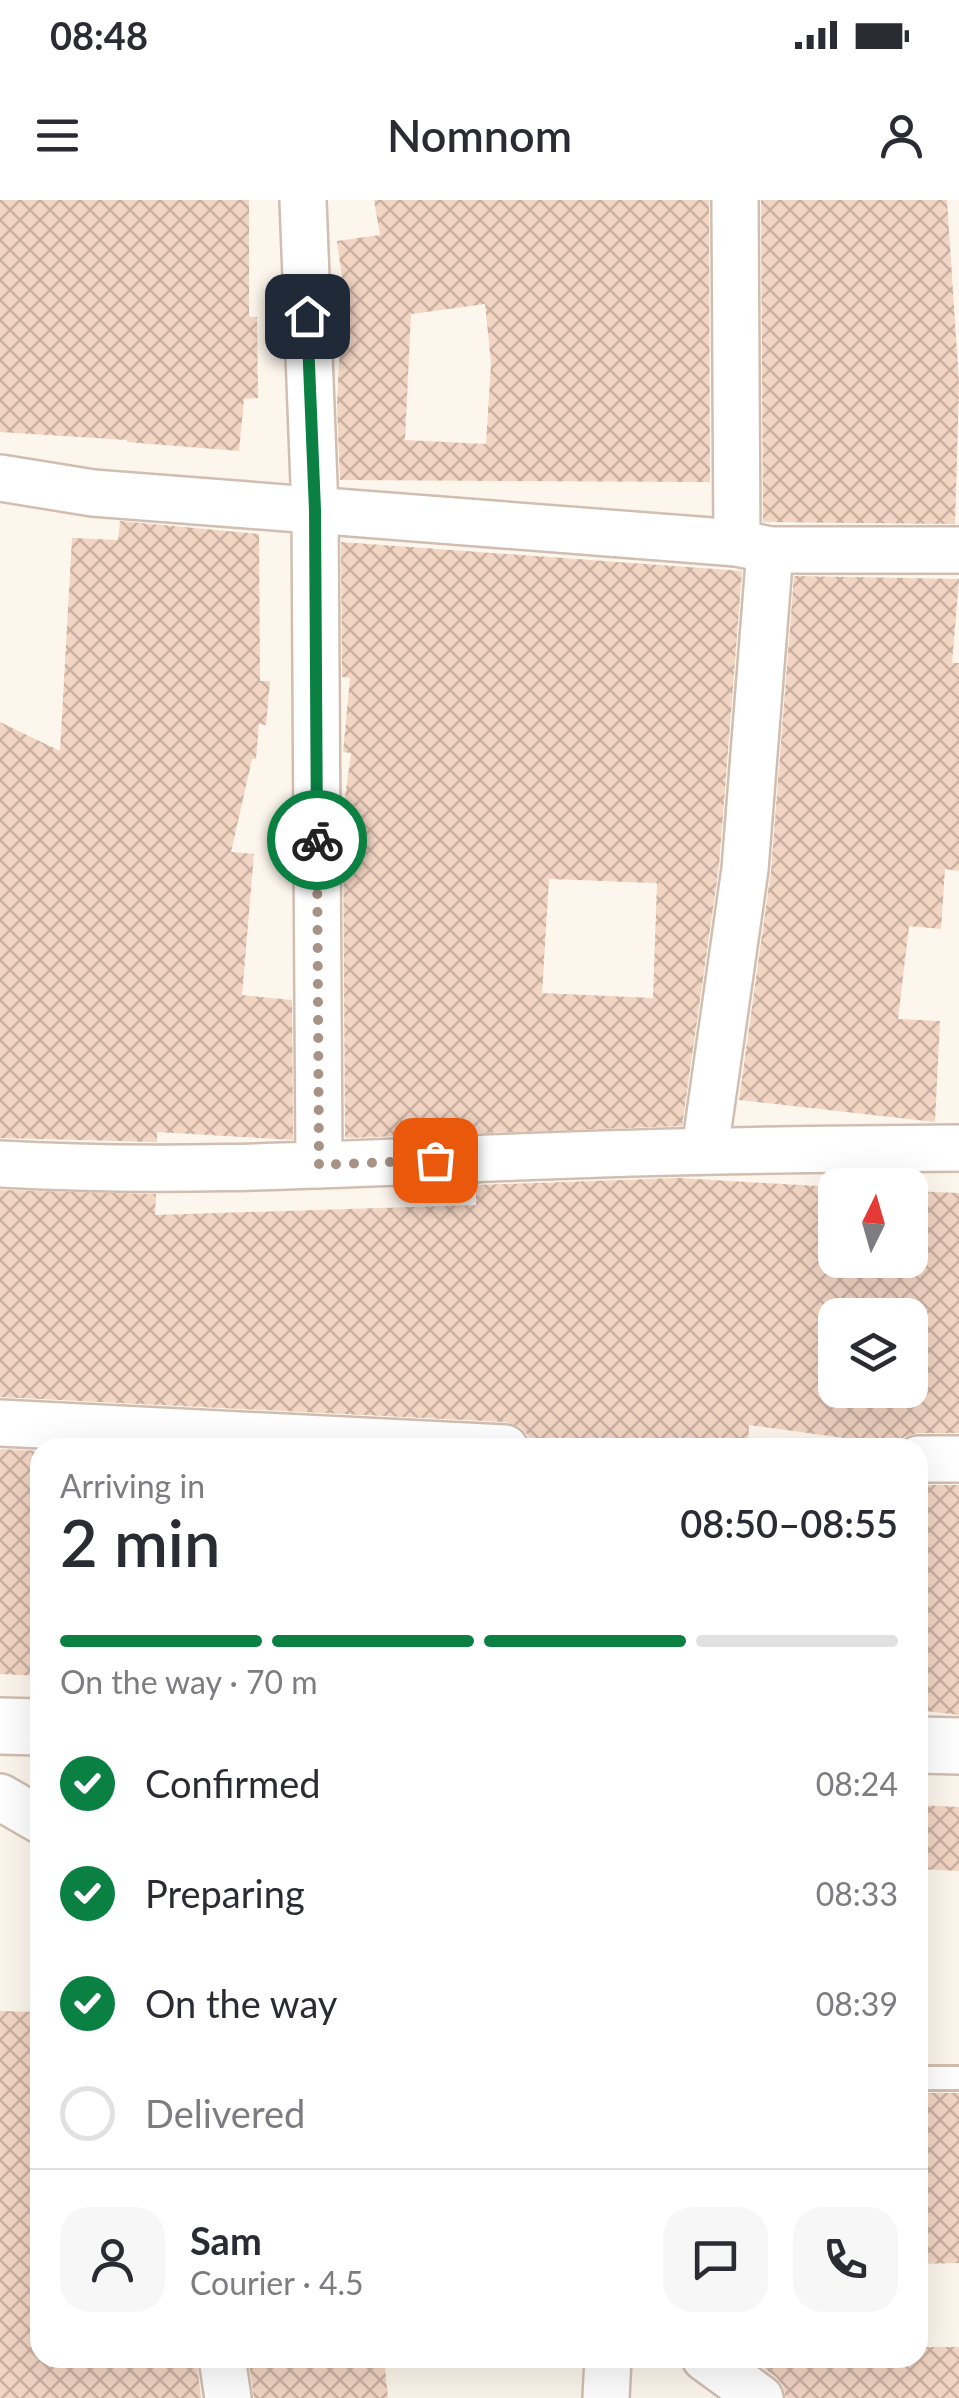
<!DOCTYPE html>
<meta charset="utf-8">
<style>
body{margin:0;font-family:Lato,sans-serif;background:#f7f7f7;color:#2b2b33;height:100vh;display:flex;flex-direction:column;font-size:38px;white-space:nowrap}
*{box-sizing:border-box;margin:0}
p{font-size:32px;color:#7c7c81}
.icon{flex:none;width:55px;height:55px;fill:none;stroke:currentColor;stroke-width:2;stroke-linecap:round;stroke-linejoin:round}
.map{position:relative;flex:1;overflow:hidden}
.drawer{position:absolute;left:30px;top:1238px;width:898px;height:930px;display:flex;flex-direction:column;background:#fff;border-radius:30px;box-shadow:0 10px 40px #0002}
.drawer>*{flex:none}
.needle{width:65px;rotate:5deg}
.tools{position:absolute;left:818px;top:968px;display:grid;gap:20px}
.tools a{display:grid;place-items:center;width:110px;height:110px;border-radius:20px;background:#fff;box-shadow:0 10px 40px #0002;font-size:50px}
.pin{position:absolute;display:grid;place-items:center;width:85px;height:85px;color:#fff;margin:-42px;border-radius:20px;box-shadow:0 5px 15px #0006}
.courier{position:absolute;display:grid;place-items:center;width:100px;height:100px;margin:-50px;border:8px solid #0b8043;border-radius:50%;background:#fff;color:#222;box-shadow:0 2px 12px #0007}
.summary em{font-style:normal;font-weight:600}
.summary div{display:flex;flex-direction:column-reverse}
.summary{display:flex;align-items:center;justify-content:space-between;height:170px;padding:0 30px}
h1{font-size:65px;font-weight:600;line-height:75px}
.bar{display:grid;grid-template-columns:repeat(4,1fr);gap:15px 10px;align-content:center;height:120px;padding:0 30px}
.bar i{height:12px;border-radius:8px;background:#e1e1e2}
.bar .selected{background:#0b8043}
.bar p{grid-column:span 4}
.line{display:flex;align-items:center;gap:25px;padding:0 30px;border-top:2px solid #e1e1e2}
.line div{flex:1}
.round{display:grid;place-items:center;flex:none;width:105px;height:105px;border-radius:30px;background:#f7f7f7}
ol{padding:0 30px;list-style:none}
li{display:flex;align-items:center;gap:30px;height:110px}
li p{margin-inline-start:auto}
li .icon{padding:10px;border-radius:50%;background:#0b8043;color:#fff;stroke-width:4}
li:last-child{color:#7c7c81}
li i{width:55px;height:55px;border:5px solid #e1e1e2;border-radius:50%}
.status{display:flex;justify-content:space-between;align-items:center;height:70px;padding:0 50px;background:#fff;direction:ltr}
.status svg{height:28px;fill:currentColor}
header{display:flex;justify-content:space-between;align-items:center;height:130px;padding:0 30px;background:#fff;font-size:45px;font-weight:600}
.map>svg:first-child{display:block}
.building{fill:url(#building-cross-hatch);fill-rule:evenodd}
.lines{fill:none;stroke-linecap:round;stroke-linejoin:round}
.service-casing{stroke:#d1beb0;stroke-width:28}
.minor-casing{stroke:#d1beb0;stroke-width:50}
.tertiary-casing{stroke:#d1beb0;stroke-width:60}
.service{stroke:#fff;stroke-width:22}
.minor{stroke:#fff;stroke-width:45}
.tertiary{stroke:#fff;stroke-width:55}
.done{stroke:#a89285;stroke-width:10;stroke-dasharray:0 18}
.route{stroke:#0b8043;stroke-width:12}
</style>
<div class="status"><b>08:48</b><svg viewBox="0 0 49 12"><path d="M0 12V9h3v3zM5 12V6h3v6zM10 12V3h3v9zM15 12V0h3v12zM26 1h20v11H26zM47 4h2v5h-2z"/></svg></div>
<header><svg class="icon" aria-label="menu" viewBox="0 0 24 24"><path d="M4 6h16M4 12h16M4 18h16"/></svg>Nomnom<svg class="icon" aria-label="person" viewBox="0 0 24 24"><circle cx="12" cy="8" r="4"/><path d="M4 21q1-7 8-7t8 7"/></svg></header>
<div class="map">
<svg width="959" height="2198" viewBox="0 0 959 2198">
<defs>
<pattern id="building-cross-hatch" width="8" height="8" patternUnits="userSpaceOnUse" patternTransform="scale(2.5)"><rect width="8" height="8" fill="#f3d5c3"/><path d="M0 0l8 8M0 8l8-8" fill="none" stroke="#cab0a1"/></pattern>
</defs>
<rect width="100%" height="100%" fill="#fdf6ec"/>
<g class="building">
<polygon points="0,0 249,0 249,117 257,117 258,198 244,199 239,251 127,242 127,240 0,232"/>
<path d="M374,0H709L710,282L340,280L337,204L340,142L351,143L337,41L380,35ZM485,104L491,163L486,244L405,240L411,114Z"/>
<polygon points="761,0 947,0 959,184 955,324 763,322"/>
<polygon points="120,321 259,334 260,481 270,481 266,525 259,524 256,559 252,559 231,652 254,654 242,795 292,800 293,940 157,932 157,942 0,938 0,522 60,551 72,338 118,340"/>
<path d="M341,342L742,371L719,666L682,926L345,938L343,613L351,553L343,552L350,478L342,477ZM549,679L657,683L653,798L542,793Z"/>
<polygon points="794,376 959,379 952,463 959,463 959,671 945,669 941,729 909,726 898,819 940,821 935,922 739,900 771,671"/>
<path d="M678,978L835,987V1060H910V991L959,993V1233H917L904,1237L896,1245L749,1225L748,1244L605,1238V1248H531L528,1235L520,1227L506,1222L0,1197V990L156,994L155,1015L476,1005V985ZM835,1115H910V1190H835Z"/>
<polygon points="0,1249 40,1251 40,1476 0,1474"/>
<polygon points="918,1285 959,1285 959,1515 918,1510"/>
<polygon points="918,1605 959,1607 959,1671 918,1669"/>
<polygon points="0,1811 40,1812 40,2158 196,2158 201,2198 0,2198"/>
<polygon points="918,1893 959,1893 959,2063 918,2064"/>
<polygon points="918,2147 959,2147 959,2198 786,2198 783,2186 776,2177 749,2158 918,2158"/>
<polygon points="248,2158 384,2158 388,2198 254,2198"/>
</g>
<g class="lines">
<defs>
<polyline id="service" points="918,1878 959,1878"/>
<g id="minor">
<polyline points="303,0 315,310 319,965"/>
<polyline points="735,0 737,343"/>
<polyline points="0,278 93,293 737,343 770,350 959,350"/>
<polyline points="705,949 745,669 770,350"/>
<path d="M0,964C172,974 345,964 517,957C665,951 812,949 959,948"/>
<polyline points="0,1223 505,1248"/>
<polyline points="918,1259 959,1259"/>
<polyline points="0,1597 40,1620"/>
<polyline points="222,2158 228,2198"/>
<polyline points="705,2158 760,2198"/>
<polyline points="606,2198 608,2158"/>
</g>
<g id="tertiary">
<polyline points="0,1526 40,1527"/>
<polyline points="918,1545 959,1546"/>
</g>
</defs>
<use href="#service" class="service-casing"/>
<use href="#minor" class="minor-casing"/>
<use href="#tertiary" class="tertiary-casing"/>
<use href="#service" class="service"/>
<use href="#minor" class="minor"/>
<use href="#tertiary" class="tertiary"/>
</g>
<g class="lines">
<polyline class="done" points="317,640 319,965 435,960"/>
<polyline class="route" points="307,116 315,310 317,640"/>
</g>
</svg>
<div class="tools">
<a><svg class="needle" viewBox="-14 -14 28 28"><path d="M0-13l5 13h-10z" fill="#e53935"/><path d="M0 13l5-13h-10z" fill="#7c7c81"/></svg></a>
<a><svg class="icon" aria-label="layers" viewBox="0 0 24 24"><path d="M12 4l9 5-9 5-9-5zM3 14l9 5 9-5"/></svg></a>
</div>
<div class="pin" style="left:435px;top:960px;background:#ea580c"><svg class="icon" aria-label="bag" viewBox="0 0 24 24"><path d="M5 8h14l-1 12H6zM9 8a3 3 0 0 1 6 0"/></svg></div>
<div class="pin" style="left:307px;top:116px;background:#1f2937"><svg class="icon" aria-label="home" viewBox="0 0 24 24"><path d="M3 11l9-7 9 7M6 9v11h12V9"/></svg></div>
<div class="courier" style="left:317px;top:640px"><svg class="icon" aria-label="bike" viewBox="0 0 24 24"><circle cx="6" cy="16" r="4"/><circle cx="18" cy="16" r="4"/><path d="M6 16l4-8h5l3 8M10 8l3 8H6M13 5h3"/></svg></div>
<section class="drawer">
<div class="summary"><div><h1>2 min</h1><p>Arriving in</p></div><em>08:50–08:55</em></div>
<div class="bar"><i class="selected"></i><i class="selected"></i><i class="selected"></i><i></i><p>On the way · 70 m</p></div>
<ol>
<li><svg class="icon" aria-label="check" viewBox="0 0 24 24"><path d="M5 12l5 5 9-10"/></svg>Confirmed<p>08:24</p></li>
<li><svg class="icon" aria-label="check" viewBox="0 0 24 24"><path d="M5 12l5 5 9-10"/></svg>Preparing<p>08:33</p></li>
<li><svg class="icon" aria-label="check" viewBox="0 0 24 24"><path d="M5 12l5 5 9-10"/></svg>On the way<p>08:39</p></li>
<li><i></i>Delivered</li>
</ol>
<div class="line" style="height:180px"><a class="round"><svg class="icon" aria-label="person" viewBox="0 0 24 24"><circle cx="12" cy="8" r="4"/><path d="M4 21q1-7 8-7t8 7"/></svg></a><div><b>Sam</b><p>Courier · 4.5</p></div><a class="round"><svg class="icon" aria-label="chat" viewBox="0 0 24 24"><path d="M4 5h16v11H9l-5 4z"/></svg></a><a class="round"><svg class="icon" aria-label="phone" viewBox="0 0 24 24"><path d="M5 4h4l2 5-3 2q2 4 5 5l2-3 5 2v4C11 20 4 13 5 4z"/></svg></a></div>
</section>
</div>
